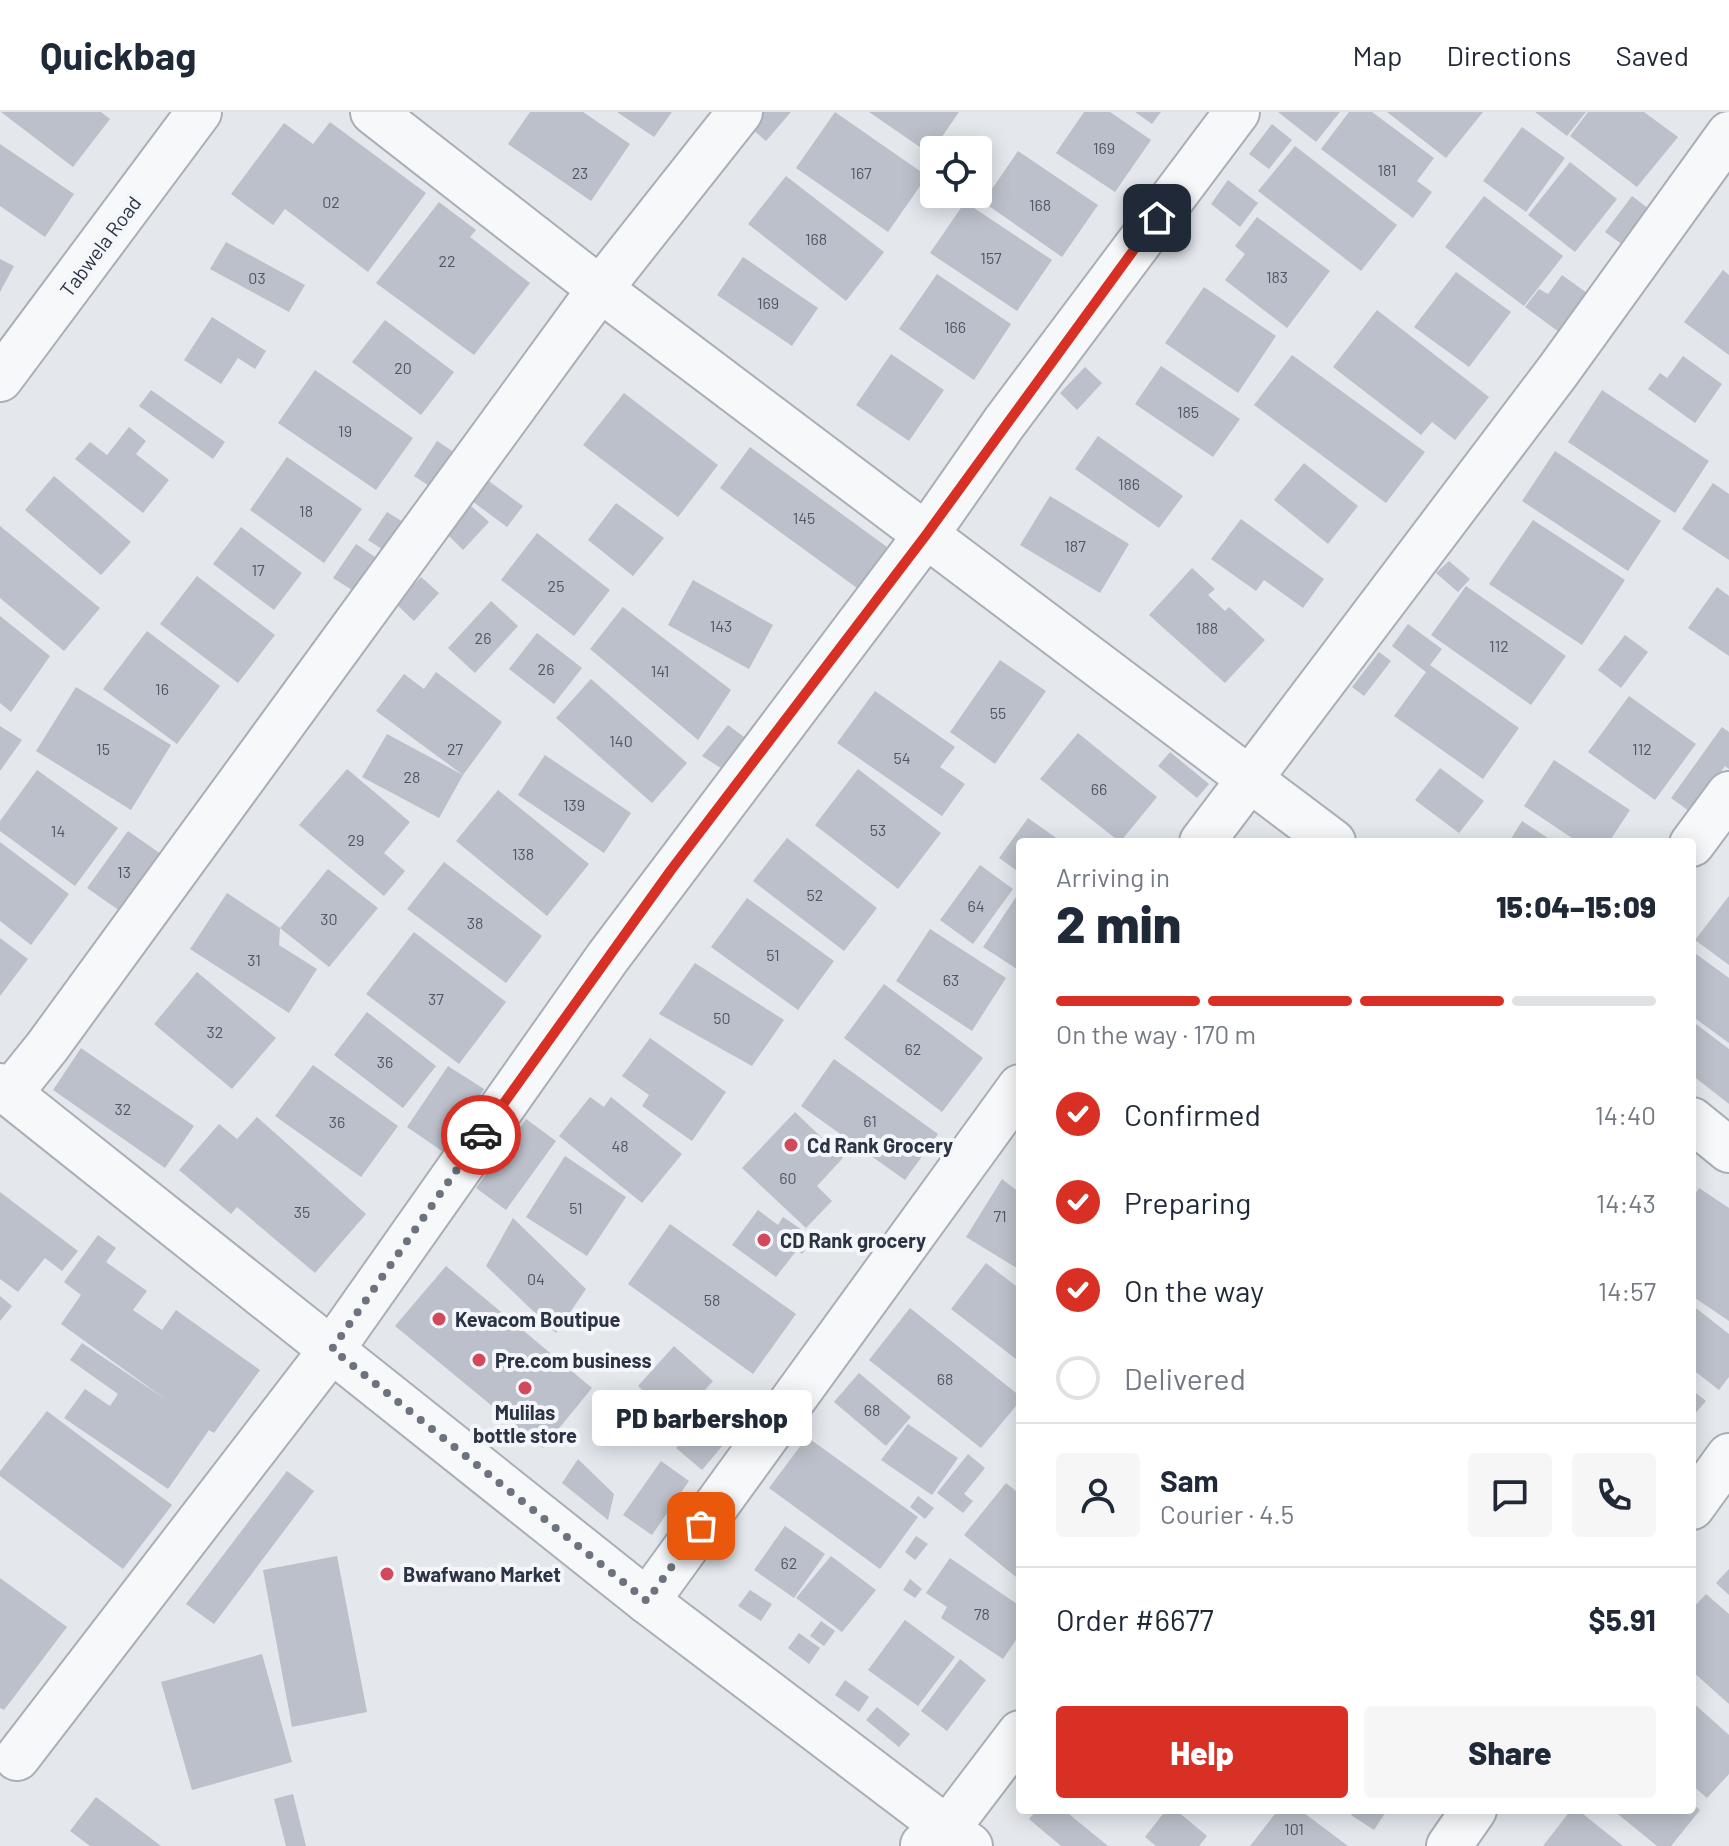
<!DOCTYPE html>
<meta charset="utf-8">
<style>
body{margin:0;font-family:Barlow,sans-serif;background:#f6f6f7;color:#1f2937;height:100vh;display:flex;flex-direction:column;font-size:30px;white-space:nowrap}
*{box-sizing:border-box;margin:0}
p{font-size:26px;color:#747a83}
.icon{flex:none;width:44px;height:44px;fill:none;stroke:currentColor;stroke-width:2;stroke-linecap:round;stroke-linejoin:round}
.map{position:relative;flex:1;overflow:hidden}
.details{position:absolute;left:1016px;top:726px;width:680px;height:976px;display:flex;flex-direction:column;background:#fff;border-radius:8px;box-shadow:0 4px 20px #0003}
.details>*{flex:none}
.buttons{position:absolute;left:920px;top:24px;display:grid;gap:16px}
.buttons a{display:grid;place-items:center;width:72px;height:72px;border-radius:8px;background:#fff;box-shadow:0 4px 20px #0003;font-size:40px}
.pin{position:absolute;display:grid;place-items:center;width:68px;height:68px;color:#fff;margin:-34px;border-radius:16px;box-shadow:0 4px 12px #0006}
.courier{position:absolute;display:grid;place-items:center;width:80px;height:80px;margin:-40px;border:6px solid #d93025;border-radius:50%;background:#fff;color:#222;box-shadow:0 2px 10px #0007}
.bubble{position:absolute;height:56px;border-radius:8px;background:#fff;box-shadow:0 4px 20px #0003;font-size:26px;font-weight:800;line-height:56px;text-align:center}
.overview em{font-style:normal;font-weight:800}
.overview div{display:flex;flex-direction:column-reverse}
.overview{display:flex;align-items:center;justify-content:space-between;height:136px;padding:0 40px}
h1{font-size:52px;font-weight:800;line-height:60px}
.bar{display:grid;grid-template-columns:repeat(4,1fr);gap:12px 8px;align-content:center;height:96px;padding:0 40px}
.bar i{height:10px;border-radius:6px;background:#e0e1e3}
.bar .current{background:#d93025}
.bar p{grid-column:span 4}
.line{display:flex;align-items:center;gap:20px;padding:0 40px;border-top:2px solid #e0e1e3}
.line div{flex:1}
.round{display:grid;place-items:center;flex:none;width:84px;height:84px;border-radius:8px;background:#f6f6f7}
ol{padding:0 40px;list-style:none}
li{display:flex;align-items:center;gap:24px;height:88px}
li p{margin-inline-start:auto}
li .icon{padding:8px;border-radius:50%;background:#d93025;color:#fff;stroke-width:4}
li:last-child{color:#747a83}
li i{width:44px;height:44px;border:4px solid #e0e1e3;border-radius:50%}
.cta{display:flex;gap:16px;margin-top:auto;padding:16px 40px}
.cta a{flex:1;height:92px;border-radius:8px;background:#d93025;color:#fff;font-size:32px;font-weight:800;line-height:92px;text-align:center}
.cta a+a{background:#f6f6f7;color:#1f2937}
header{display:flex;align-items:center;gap:48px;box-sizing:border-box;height:112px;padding:0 40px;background:#fff;border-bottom:2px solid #e0e1e3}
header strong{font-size:38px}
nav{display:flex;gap:44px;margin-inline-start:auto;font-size:28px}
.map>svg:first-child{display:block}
.building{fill:#bbc0ca}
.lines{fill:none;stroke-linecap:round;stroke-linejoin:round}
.street-casing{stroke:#a9aeb7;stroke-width:48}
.street{stroke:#f7f8fa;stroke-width:44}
.done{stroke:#6c737f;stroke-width:8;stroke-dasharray:0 14.4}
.route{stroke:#d93025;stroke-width:10}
.poi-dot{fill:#d1495b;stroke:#f4f6f9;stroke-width:3}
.labels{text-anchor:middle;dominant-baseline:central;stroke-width:8;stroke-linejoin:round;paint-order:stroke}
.number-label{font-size:16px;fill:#4f5766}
.street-label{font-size:20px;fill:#2b3445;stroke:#f4f6f9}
.poi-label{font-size:20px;font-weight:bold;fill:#2b3445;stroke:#f4f6f9;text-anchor:start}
</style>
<header>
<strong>Quickbag</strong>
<nav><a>Map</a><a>Directions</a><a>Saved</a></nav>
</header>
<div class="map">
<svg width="1729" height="1734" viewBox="0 0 1729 1734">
<rect width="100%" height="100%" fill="#e4e7ec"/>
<g class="building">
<polygon points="1,0 101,0 110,7 73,55"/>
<polygon points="530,0 583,0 630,32 591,89 508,32"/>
<polygon points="617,0 672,0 654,25"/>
<polygon points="757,0 791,0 766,29 747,13"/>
<polygon points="835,0 927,64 888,120 796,56"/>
<polygon points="869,0 959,0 930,42"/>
<polygon points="1084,0 1110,0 1151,28 1115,80 1056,41"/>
<polygon points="1135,0 1161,0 1152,12"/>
<polygon points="1278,0 1340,0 1316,30"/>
<polygon points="1349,0 1372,0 1434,46 1417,69 1432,80 1413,106 1321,37"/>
<polygon points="1387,0 1483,0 1446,46"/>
<polygon points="1535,0 1586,0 1567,24"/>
<polygon points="1588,0 1644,0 1678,25 1637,75 1570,24"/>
<polygon points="330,10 426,81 368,160 285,97 273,113 231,82 284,11 313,32"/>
<polygon points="1272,12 1292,28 1269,57 1249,42"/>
<polygon points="1522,15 1565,46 1526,100 1483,69"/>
<polygon points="0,32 74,82 45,125 0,94"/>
<polygon points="1295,34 1397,113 1361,159 1258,79"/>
<polygon points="1018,39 1098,93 1062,145 983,90"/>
<polygon points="1570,50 1617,87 1575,140 1528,103"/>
<polygon points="786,64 884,140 846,189 748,112"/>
<polygon points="1228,68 1258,91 1240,115 1211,92"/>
<polygon points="1484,84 1563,144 1524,194 1445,135"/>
<polygon points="1632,84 1653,100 1627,136 1605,120"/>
<polygon points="439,90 476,118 470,125 530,171 474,243 376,171"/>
<polygon points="965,90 1052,148 1017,199 930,141"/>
<polygon points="1257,105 1330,159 1287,216 1225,168 1245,142 1235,134"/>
<polygon points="226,130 305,173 289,200 210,157"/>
<polygon points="743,145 818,196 792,234 717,183"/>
<polygon points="0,147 14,154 0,180"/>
<polygon points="1723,158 1729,163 1729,243 1684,210"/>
<polygon points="1456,160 1511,200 1469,255 1414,215"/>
<polygon points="937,162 1011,212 974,268 899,217"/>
<polygon points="1562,163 1587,181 1559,220 1525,195 1539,177 1548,182"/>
<polygon points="1204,175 1276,224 1238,281 1165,231"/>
<polygon points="1377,198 1489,285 1455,328 1432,310 1421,323 1333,255"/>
<polygon points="212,205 266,239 255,257 238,246 221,272 184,248"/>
<polygon points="385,208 454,260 421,303 352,250"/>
<polygon points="891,242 944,278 909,329 856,293"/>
<polygon points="1292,243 1425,340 1386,391 1254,293"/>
<polygon points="1683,244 1722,272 1695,311 1648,277 1660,261 1667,266"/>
<polygon points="1161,254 1240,307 1213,345 1135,292"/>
<polygon points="1085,255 1102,271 1077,298 1060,281"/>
<polygon points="315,258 413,326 376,378 278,311"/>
<polygon points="151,278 225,330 213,347 139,294"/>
<polygon points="1602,278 1709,349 1675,401 1568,330"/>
<polygon points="624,281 718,353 678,405 583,333"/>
<polygon points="129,315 146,329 136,342 169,368 143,401 75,347 90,330 107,343"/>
<polygon points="1098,324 1183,384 1159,416 1075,357"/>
<polygon points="437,329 460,344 437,379 414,364"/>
<polygon points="750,335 887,435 857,476 720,376"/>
<polygon points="1555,339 1661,409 1628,459 1522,389"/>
<polygon points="287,345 362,397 324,451 250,398"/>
<polygon points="1304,351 1358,394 1328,432 1274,388"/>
<polygon points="54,364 131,430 101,463 25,398"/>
<polygon points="483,365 523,394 507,415 468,386"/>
<polygon points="1713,371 1729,382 1729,448 1682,417"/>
<polygon points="1050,384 1129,432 1100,481 1020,433"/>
<polygon points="616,391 664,426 633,464 588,428"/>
<polygon points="471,394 489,410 463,438 446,421"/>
<polygon points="387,400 413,416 394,445 368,428"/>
<polygon points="1241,407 1324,467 1303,496 1264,468 1256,479 1211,447"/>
<polygon points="1533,408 1625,468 1582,533 1489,472"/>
<polygon points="0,414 100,496 64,539 0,486"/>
<polygon points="241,415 302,461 274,498 213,452"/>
<polygon points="537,421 610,478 574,524 501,468"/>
<polygon points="356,432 381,449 360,483 333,466"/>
<polygon points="1449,449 1470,467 1458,480 1436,461"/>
<polygon points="1192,456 1215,477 1208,483 1225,499 1229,495 1265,528 1225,571 1149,503"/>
<polygon points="197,464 275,523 238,571 160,512"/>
<polygon points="421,465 439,481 414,509 396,492"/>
<polygon points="693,468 773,513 749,557 668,513"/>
<polygon points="1466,474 1566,544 1531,593 1431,523"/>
<polygon points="1717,475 1729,484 1729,544 1688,516"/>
<polygon points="491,489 518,514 475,561 448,536"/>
<polygon points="623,495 731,578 698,628 590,537"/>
<polygon points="0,504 50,544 11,600 0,591"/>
<polygon points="1408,512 1442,537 1430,553 1519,616 1483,667 1394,604 1426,560 1392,534"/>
<polygon points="147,519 220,574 177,632 103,577"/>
<polygon points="537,521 582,556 554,592 509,557"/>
<polygon points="1625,523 1648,540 1621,576 1598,558"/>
<polygon points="1379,540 1391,549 1364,584 1352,575"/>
<polygon points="1000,548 1046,579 995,652 950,620"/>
<polygon points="436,560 502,610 463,663 439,706 362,665 387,622 463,663 376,599 404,562 424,577"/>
<polygon points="591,567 687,651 652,691 556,606"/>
<polygon points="76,575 171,633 131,698 36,639"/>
<polygon points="875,579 955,635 940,655 965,672 942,704 837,631"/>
<polygon points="1629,584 1696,632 1655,688 1588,640"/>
<polygon points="728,613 748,628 724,658 702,644"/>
<polygon points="0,614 22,628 0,659"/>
<polygon points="1722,615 1729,620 1729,657 1725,654 1692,701 1671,686"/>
<polygon points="1078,621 1157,685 1120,730 1040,667"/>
<polygon points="1170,640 1209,672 1197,686 1158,654"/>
<polygon points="545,643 631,701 604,741 518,683"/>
<polygon points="1554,648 1630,698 1609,730 1578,730 1524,694"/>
<polygon points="1440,656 1484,689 1459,721 1415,688"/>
<polygon points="347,657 410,710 384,741 405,759 384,784 299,713"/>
<polygon points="858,657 941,721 898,777 815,713"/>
<polygon points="37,658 118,716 75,774 0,719 0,709"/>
<polygon points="498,678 589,752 547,804 456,729"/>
<polygon points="1028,706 1062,730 1020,730 1020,761 999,746"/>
<polygon points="1522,709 1554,730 1509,730"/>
<polygon points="128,719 161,742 120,799 87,776"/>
<polygon points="787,726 877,796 844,839 753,769"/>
<polygon points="0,730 69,782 31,833 0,809"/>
<polygon points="444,750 542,824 506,871 407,797"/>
<polygon points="980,753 1013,777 973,832 940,808"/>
<polygon points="328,757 378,796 329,855 280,816 279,833 317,857 289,901 190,837 227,781 280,816"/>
<polygon points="1020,779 1020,859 983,835"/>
<polygon points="1729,784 1729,853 1695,828"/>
<polygon points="747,786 834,849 798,898 711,835"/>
<polygon points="930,817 1006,866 972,919 896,869"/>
<polygon points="414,820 506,890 459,952 366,882"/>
<polygon points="0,826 28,847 0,884"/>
<polygon points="1692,839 1729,866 1729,931 1692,904"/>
<polygon points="695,851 784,908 752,954 659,902"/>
<polygon points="197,860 276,926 232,977 154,912"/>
<polygon points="884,872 983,946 942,1000 844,926"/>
<polygon points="367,900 436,954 403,996 334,943"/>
<polygon points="1692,909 1729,937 1729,992 1692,963"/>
<polygon points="650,926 726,980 692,1029 642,994 649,983 622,964"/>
<polygon points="81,936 194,1014 165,1056 53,978"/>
<polygon points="834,947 938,1022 905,1068 801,994"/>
<polygon points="313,953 398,1014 361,1065 275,1004"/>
<polygon points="448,954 484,977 442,1039 407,1015"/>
<polygon points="590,985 604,995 611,985 682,1042 642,1091 559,1024"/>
<polygon points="795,1000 843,1046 817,1074 832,1089 806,1116 742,1056"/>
<polygon points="257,1005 366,1102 315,1161 237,1095 231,1102 179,1058 219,1012 237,1027"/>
<polygon points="526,1007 556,1029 506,1098 476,1076"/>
<polygon points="565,1044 626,1085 587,1144 526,1105"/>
<polygon points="1002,1067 1020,1081 1020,1158 966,1125"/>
<polygon points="1699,1076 1729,1096 1729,1209 1692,1184 1692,1087"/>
<polygon points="0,1080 78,1139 62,1159 45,1146 18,1180 0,1167"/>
<polygon points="758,1098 778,1113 783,1105 814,1126 802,1142 797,1138 776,1165 732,1133"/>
<polygon points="513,1106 586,1177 556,1221 486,1154"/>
<polygon points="670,1112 796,1202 753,1262 628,1172"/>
<polygon points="98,1123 116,1136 106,1150 147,1179 133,1198 162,1218 176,1198 260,1258 214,1321 209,1318 168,1377 64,1306 85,1277 110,1294 118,1282 70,1248 82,1231 168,1289 61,1212 81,1183 64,1170"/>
<polygon points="986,1151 1020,1177 1020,1250 951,1197"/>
<polygon points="446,1154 592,1276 543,1336 395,1214"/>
<polygon points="0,1184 12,1194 0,1209"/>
<polygon points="1692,1193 1729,1222 1729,1265 1719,1278 1692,1257"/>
<polygon points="910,1196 1020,1284 1020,1289 981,1336 869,1248"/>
<polygon points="674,1234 713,1269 677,1309 638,1274"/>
<polygon points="859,1261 911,1305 886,1334 834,1290"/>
<polygon points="1692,1278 1706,1289 1692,1305"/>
<polygon points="709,1297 735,1319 702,1358 676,1336"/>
<polygon points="47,1299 172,1393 123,1457 0,1364 0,1359"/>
<polygon points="908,1312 958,1346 932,1383 881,1348"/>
<polygon points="807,1325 918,1405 880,1457 769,1376"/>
<polygon points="968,1342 985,1356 964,1382 973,1389 963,1401 937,1381"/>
<polygon points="578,1347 614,1382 608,1408 562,1371"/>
<polygon points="661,1349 689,1369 652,1423 623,1403"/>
<polygon points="287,1359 314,1379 214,1512 186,1492"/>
<polygon points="1006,1371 1020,1382 1020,1468 964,1423"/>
<polygon points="918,1384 934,1396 925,1407 910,1395"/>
<polygon points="785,1414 825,1442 794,1486 754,1458"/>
<polygon points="916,1424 928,1432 915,1448 905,1440"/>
<polygon points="337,1444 367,1600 292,1615 263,1458"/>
<polygon points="831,1444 876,1478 842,1520 796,1486"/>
<polygon points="950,1446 1020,1494 1020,1522 1003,1547 941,1506 947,1495 926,1481"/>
<polygon points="1729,1457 1729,1483 1716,1471"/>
<polygon points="0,1466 67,1515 4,1598 0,1596"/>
<polygon points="910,1467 922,1477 915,1486 903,1478"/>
<polygon points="750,1478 772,1492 761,1509 738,1494"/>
<polygon points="1706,1482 1729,1502 1729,1592 1692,1559 1692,1497"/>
<polygon points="905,1508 955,1545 918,1594 868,1558"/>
<polygon points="821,1509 835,1519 824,1534 810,1524"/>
<polygon points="799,1521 820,1536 809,1552 788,1536"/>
<polygon points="262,1542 292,1650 192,1678 161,1570"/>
<polygon points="960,1547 986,1568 947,1619 921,1599"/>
<polygon points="845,1568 869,1585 859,1600 835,1583"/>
<polygon points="1692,1590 1729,1623 1729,1662 1707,1686 1692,1673"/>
<polygon points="877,1595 910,1622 899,1635 866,1608"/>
<polygon points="293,1682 306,1734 286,1734 274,1687"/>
<polygon points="96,1685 161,1734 90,1734 70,1719"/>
<polygon points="1692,1691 1700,1698 1671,1734 1657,1734 1613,1698 1692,1698"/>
<polygon points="1037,1698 1064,1698 1108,1734 1061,1734 1029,1707"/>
<polygon points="1166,1698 1176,1698 1207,1724 1199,1734 1156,1734 1145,1725"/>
<polygon points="1278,1698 1300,1698 1348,1734 1250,1734"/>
<polygon points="1354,1698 1387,1698 1374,1718 1351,1703"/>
<polygon points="1571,1698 1578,1698 1623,1734 1543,1734"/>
</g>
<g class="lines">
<defs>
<g id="street">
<polyline points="373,0 600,177 1333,730"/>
<polyline points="0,267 199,0"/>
<polyline points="1202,730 1558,259 1729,22"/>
<polyline points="1692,732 1729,682"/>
<polyline points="0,974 647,1489 970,1734"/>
<polyline points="10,981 47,935 600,177 740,0"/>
<polyline points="1692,1008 1729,1038"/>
<polyline points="1692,1395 1729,1344"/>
<polyline points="647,1489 1020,975"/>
<polyline points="17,1646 332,1237 608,845 926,423 1004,311 1237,0"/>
<polyline points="923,1733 947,1717 1020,1621"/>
<polyline points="1449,1734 1474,1698"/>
</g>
</defs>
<use href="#street" class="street-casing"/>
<use href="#street" class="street"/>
</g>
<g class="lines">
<polyline class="done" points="481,1023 332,1237 647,1489 701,1414"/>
<polyline class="route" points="481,1023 671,758 926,423 1157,106"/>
</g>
<g class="poi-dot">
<circle cx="791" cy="1033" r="8"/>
<circle cx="764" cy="1128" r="8"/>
<circle cx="439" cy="1207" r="8"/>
<circle cx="479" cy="1248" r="8"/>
<circle cx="525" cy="1276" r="8"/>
<circle cx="387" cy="1462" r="8"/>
</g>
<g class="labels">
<g class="number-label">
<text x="1104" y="35">169</text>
<text x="1387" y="57">181</text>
<text x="580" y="60">23</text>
<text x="861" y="60">167</text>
<text x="331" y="89">02</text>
<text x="1040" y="92">168</text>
<text x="816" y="126">168</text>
<text x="991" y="145">157</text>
<text x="447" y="148">22</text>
<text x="1277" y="164">183</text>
<text x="257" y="165">03</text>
<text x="768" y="190">169</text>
<text x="955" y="214">166</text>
<text x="403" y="255">20</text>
<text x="1188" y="299">185</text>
<text x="345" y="318">19</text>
<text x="1129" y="371">186</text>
<text x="306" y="398">18</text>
<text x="804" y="405">145</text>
<text x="1075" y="433">187</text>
<text x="258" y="457">17</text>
<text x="556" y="473">25</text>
<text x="721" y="513">143</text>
<text x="1207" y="515">188</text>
<text x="483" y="525">26</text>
<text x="1499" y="533">112</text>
<text x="546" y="556">26</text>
<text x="660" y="558">141</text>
<text x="162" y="576">16</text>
<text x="998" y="600">55</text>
<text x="621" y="628">140</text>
<text x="103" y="636">15</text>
<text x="455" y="636">27</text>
<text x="1642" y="636">112</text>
<text x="902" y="645">54</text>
<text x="412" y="664">28</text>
<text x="1099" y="676">66</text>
<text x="574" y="692">139</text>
<text x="878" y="717">53</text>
<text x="58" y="718">14</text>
<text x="356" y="727">29</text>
<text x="523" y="741">138</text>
<text x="124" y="759">13</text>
<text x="815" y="782">52</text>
<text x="976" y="793">64</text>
<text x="329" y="806">30</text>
<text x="475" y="810">38</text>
<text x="773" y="842">51</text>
<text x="254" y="847">31</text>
<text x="951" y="867">63</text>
<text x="436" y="886">37</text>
<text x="722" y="905">50</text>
<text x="215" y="919">32</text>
<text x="913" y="936">62</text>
<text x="385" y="949">36</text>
<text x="123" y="996">32</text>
<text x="870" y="1008">61</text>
<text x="337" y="1009">36</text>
<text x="620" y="1033">48</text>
<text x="788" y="1065">60</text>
<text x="576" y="1095">51</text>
<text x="302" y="1099">35</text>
<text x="1000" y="1103">71</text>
<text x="536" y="1166">04</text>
<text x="712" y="1187">58</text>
<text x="945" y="1266">68</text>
<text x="872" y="1297">68</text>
<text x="789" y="1450">62</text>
<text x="982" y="1501">78</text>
<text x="1294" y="1716">101</text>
</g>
<g class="street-label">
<text transform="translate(100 134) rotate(-53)">Tabwela Road</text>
</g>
<g class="poi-label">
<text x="807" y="1033">Cd Rank Grocery</text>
<text x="780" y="1128">CD Rank grocery</text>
<text x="455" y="1207">Kevacom Boutipue</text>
<text x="495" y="1248">Pre.com business</text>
<text x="525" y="1300" text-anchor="middle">Mulilas<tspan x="525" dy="23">bottle store</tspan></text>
<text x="403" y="1462">Bwafwano Market</text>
</g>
</g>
</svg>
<div class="buttons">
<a><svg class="icon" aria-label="locate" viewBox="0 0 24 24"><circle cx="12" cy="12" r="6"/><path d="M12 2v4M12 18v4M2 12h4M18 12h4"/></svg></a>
</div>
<div class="pin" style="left:701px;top:1414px;background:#ea580c"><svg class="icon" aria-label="bag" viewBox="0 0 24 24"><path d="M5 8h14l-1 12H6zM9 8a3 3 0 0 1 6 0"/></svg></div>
<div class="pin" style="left:1157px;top:106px;background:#1f2937"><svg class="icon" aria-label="home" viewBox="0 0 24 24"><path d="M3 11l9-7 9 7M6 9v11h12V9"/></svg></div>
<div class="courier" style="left:481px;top:1023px"><svg class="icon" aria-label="car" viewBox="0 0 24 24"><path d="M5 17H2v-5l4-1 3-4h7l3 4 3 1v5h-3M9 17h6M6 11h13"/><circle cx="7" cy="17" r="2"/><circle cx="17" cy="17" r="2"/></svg></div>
<div class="bubble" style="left:592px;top:1278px;width:220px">PD barbershop</div>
<section class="details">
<div class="overview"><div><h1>2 min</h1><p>Arriving in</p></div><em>15:04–15:09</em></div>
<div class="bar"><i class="current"></i><i class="current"></i><i class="current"></i><i></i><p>On the way · 170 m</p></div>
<ol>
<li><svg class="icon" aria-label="check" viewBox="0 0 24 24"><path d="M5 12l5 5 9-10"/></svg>Confirmed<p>14:40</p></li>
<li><svg class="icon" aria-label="check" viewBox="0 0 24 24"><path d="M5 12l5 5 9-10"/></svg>Preparing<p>14:43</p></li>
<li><svg class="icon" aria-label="check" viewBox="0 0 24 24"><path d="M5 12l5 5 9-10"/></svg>On the way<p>14:57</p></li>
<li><i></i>Delivered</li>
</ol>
<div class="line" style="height:144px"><a class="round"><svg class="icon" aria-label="person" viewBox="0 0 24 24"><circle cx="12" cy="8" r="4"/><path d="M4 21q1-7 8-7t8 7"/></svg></a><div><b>Sam</b><p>Courier · 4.5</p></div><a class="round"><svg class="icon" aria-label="chat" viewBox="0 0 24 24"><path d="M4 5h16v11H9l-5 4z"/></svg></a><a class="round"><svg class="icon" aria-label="phone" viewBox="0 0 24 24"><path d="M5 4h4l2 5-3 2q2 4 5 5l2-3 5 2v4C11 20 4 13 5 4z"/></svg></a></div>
<div class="line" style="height:104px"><div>Order #6677</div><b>$5.91</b></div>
<div class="cta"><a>Help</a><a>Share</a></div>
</section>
</div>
